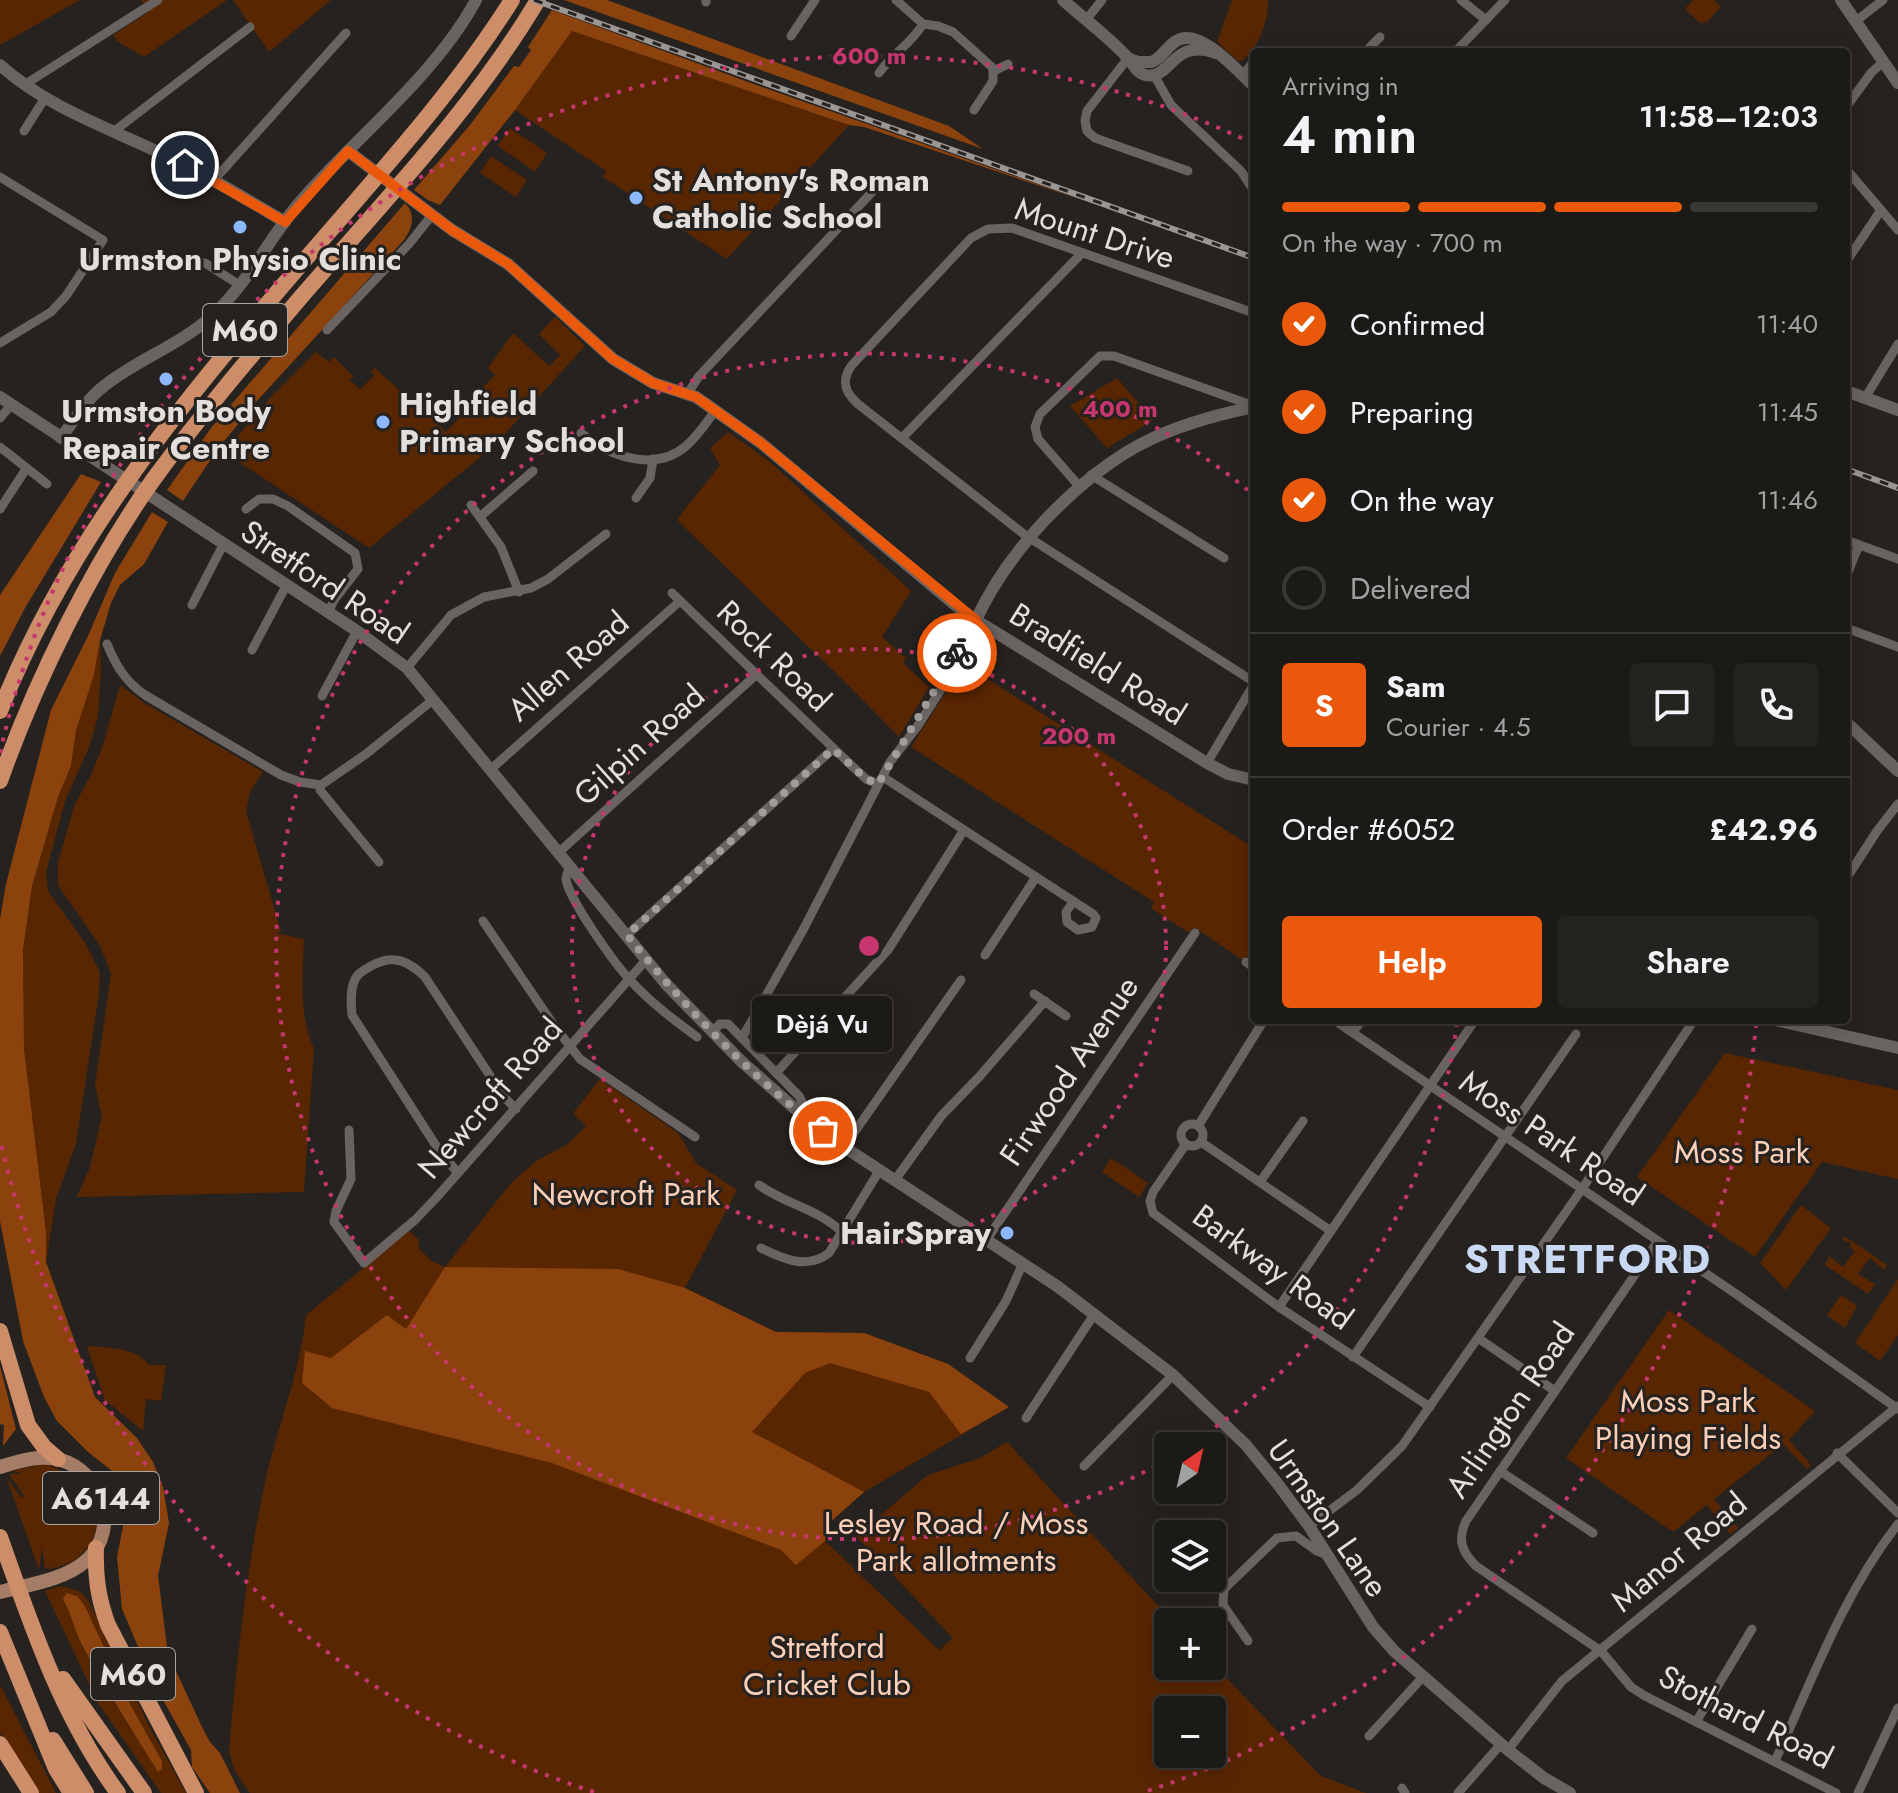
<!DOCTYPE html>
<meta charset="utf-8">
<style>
body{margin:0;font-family:Jost,sans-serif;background:#252320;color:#f1f3f6;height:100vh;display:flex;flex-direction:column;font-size:30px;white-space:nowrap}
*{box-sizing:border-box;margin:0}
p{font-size:26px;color:#a0a1a1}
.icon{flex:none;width:44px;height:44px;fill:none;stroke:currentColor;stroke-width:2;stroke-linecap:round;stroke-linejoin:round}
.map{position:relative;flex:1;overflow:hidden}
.sheet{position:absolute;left:1250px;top:48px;width:600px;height:976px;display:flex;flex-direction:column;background:#1c1a17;border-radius:8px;box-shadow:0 4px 20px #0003,0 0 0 2px #3a3836}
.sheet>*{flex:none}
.needle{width:52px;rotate:34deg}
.tools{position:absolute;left:1154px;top:1432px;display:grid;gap:16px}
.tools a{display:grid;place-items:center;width:72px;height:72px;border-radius:8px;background:#1c1a17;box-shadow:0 4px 20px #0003,0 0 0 2px #3a3836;font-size:40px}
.pin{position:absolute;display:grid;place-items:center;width:68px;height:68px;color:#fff;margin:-34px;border:4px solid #fff;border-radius:50%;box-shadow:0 2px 8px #0007}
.courier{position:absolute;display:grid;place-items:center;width:80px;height:80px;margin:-40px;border:6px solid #ea580c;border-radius:50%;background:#fff;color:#222;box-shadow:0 2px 10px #0007}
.bubble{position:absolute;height:56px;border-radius:8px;background:#1c1a17;box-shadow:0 4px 20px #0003,0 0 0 2px #3a3836;font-size:26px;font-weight:600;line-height:56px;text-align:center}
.headline em{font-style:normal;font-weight:600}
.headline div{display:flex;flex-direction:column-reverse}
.headline{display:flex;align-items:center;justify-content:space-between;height:136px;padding:0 32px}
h1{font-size:52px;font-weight:600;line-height:60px}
.bar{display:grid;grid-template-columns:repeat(4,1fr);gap:12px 8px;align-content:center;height:96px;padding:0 32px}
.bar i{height:10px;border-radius:6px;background:#3a3836}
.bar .active{background:#ea580c}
.bar p{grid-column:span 4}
.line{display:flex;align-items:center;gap:20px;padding:0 32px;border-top:2px solid #3a3836}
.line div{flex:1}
.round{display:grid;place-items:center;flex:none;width:84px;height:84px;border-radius:8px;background:#252320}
ol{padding:0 32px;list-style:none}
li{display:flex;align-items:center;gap:24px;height:88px}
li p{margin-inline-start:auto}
li .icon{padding:8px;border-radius:50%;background:#ea580c;color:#fff;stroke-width:4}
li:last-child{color:#a0a1a1}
li i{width:44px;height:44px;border:4px solid #3a3836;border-radius:50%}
.cta{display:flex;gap:16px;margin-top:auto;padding:16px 32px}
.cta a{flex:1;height:92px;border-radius:8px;background:#ea580c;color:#fff;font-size:32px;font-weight:600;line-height:92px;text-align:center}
.cta a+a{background:#252320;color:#f1f3f6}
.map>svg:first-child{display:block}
.green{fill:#592602;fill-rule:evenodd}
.forest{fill:#8c420c}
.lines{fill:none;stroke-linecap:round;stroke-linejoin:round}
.street{stroke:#696461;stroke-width:9}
.secondary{stroke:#696461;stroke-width:12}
.primary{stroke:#a57d66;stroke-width:14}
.highway{stroke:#cd8d69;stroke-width:16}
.rail-casing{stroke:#999694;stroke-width:6}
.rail{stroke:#26221f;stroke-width:3;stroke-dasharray:9;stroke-linecap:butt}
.done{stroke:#a09d9a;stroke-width:8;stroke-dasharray:0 14.4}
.route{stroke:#ea580c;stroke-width:10}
.ring{fill:none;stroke:#c7366e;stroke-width:4;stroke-dasharray:4 8}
.poi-dot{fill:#8eb8fd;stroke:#26221f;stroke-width:3}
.labels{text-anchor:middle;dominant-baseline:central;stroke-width:6;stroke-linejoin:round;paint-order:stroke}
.shield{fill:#26221f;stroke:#aaa6a4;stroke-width:2}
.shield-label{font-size:30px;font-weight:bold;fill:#e2dfdd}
.poi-label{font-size:32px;font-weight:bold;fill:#e2dfdd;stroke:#26221f;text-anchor:start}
.street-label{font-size:32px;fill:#e2dfdd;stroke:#26221f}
.park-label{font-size:32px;fill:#fbcfb8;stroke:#26221f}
.district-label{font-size:40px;font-weight:bold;letter-spacing:2px;fill:#c9d9f3;stroke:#26221f}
.centre{fill:#c7366e;stroke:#26221f;stroke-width:4}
.ring-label{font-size:24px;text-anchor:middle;font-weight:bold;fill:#c7366e;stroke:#26221f;stroke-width:6;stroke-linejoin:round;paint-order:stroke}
</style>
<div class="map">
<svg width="1898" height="1793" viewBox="0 0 1898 1793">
<rect width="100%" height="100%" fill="#26221f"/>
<g class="green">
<polygon points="0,0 80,0 0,45"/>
<polygon points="141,0 227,0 144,57 117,41 113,35 149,12"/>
<polygon points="233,0 331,0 269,52"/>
<path d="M1232,0H1268C1268,24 1260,44 1242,61H1238L1217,42Z"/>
<polygon points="1693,0 1714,0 1721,7 1707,22 1700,23 1685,9"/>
<polygon points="572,31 849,125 727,259 603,177 606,171 515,110"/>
<polygon points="510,128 547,153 535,172 498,146"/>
<polygon points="491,156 527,180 516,197 480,173"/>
<polygon points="555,317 585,346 493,447 369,548 224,452 270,398 316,352 329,362 334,357 353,376 350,380 360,389 374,376 371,372 375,368 446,432 467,410 474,415 492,396 483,387 495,375 488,368 513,333 549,366 560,355 539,334"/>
<polygon points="1117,378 1153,420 1107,448 1070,406"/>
<polygon points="728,432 770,462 911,591 882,637 906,658 903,663 929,687 899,737 842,679 679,522 678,518 720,465 710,448"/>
<polygon points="100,640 101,669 98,716 90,745 65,801 46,872 48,891 85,943 100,972 99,994 76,1144 56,1199 46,1262 46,1232 24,1048 23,950 32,886 58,797 71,766 75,730 94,675"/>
<polygon points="964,664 1254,848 1254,945 1244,961 1194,927 1189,933 1151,908 1154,902 911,747"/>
<path d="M120,685L146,704L263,772L250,792L246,811L281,932L275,933L304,939C303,977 298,1013 314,1049L304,1192L77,1197L90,1167L102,1116L95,1085L111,974L100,946L58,885V863L74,806L92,773L103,745Z"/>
<polygon points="1725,1053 1898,1090 1898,1179 1822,1162 1755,1257 1637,1177"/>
<path d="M600,1079L678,1133L696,1163L737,1190L685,1288L776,1332L864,1333L948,1364L1009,1407L864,1492L828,1524L825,1541L939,1650L953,1638L856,1536L928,1475L980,1458L1007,1442L1173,1622H1168V1666H1212V1663L1321,1776L1366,1793H250L234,1770L229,1750C237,1661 246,1570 265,1482C278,1425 300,1373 306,1315L409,1231L419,1240L418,1248L432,1261L445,1267L511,1183L536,1161L568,1144L586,1126L573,1113ZM1168,1710H1212V1754H1168Z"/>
<polygon points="1111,1158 1148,1183 1139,1197 1102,1172"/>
<polygon points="1801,1205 1831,1228 1786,1290 1760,1263"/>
<polygon points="1844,1236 1887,1265 1884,1270 1870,1258 1858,1274 1875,1284 1868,1294 1825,1265 1829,1256 1843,1267 1855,1251 1849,1246 1851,1243 1843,1240"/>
<polygon points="1898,1279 1898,1335 1880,1361 1855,1343"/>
<polygon points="1841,1295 1857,1306 1845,1328 1827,1315"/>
<polygon points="1669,1310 1815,1411 1789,1440 1811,1465 1807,1469 1783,1444 1714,1499 1738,1528 1730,1534 1707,1505 1673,1532 1566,1458"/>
<path d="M87,1346C110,1348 134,1346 149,1365H166L161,1401L146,1399L143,1431L105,1400Z"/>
<path d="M43,1464C87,1473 118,1525 77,1558C69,1565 57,1567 48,1570L51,1566L45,1569L42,1547L39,1570L6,1476L21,1498L24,1496L9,1474L22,1473L12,1471Z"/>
<path d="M60,1586L80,1591L88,1600L151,1730L186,1793H161L98,1703L45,1591ZM85,1606L131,1706L162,1761L158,1772L105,1688L79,1640L70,1611Z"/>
<polygon points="0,1685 56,1793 38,1793 0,1733"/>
</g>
<g class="forest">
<polygon points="564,0 607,0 949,126 983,149"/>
<polygon points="552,10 765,88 1091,203 864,127 849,125 572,31 515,110 440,205 428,200 414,190 470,125 514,66 519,67 531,50 528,47"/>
<path d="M405,203C416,215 413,227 404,240L257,401L217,450L183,501L167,490L211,428Z"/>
<polygon points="81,474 101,482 25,608 0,656 0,595"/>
<polygon points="152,512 168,522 144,564 120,585 111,603 100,640 94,675 76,730 71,766 58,797 32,886 23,950 24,1048 46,1232 46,1262 95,1397 137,1438 153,1462 163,1487 169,1523 158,1576 168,1654 203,1729 210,1742 220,1753 240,1793 210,1793 192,1767 191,1750 153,1682 122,1609 117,1557 126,1511 124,1493 111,1470 88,1452 57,1421 44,1397 23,1341 0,1221 0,919 6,884 51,710 88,636 115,573"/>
<polygon points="445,1267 618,1269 685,1288 776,1332 864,1333 948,1364 1009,1407 961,1434 929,1392 830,1363 805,1373 752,1432 864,1492 828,1524 825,1541 796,1565 781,1550 552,1463 332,1408 302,1383 305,1351 331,1358 387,1315 406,1329"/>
<polygon points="0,1366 16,1429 3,1446 4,1425 0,1424"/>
<path d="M67,1593L77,1596L85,1606L131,1706L162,1761V1769L158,1772C132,1730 105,1688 82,1645C74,1630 72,1614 63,1599Z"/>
</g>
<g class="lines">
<g class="street">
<polyline points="706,0 706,2"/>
<polyline points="896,0 923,24 938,26 953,32 993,68 993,81 974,110"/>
<polyline points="1461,0 1486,20"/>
<polyline points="1086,20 1102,0"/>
<polyline points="1856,21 1883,0"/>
<polyline points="791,36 815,0"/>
<polyline points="1365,52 1380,37"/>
<polyline points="1455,52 1505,0"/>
<polyline points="1128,58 1087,111 1085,121 1087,131 1095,138 1188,171"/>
<polyline points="994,71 1008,64"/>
<path d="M879,73C892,54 911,44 923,24"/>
<polyline points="1154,75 1171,105 1241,171 1254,191"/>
<polyline points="1242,76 1254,61"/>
<polyline points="24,85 158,0"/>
<polyline points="1846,107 1871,73 1883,62"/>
<polyline points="24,131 45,98"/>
<polyline points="113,132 250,27"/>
<polyline points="1846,169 1898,230"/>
<polyline points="0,177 103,240 66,296 51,312 0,343"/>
<polyline points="214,180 346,33"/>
<polyline points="1846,262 1881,210"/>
<polyline points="205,263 241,286"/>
<path d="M1254,313L1012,228L988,229L971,238L852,365C841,380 844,392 858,404L1025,535L1254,682"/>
<polyline points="327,330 409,244 432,215"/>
<polyline points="688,393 699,376 873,191"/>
<polyline points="1865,398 1898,344"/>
<polyline points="0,418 11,405"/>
<path d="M581,433C608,456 655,473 686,446C698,436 706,423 715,411"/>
<polyline points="902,438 1081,254"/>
<polyline points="0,447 47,484"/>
<polyline points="1091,475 1224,558"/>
<polyline points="1079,486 1038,439 1035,427 1040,414 1100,356 1114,356 1254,406"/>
<polyline points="636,498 650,478 653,459"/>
<polyline points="471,505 501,547 519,592"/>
<polyline points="0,509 26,469"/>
<polyline points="246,509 259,499 273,499 288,506 355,553 358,569 334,600 328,613"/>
<polyline points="481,516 533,471"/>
<polyline points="1846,540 1898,559"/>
<polyline points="1846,577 1859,545"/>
<polyline points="672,593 852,766 866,779 878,784"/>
<polyline points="192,605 223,545"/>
<polyline points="1846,628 1898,647"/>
<path d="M107,644C116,666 125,681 145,695L281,775L300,782L321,785L366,754L434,699"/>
<polyline points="252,650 286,586"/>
<polyline points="407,668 451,615 484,597 531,588 548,579 606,534"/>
<polyline points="322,696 357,631"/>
<polyline points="1207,763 1254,684"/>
<polyline points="490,770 680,601"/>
<polyline points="883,777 1093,914 1096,918 1092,927 1078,930 1067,922 1066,912 1073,902"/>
<polyline points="321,785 320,790 379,862"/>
<polyline points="558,853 756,675"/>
<path d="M569,868C568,872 566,875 566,879C569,900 615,964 630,980C650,1002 674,1020 697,1037"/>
<polyline points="1846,879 1877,831 1898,804"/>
<polyline points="483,921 555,1027 580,1059 695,1137"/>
<polyline points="627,935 833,749"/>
<polyline points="985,955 1036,877"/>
<polyline points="1246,962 1254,968"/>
<polyline points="1034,994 1066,1016"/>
<polyline points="1334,1020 1739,1296 1898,1409"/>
<polyline points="712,1032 720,1024 728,1024 799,1096 804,1106 802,1115"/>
<polyline points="1353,1032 1362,1020"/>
<polyline points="742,1038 803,930 890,762 917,727 965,652 976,620"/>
<polyline points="776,1073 888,950 964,830"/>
<circle cx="1192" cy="1135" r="11"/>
<polyline points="1198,1126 1264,1020"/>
<polyline points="349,1130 351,1179 336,1211 334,1222 364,1263 415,1220 436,1198 646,960"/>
<polyline points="1201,1142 1331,1231"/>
<polyline points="1186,1144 1153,1192 1150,1201 1153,1213 1279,1307 1430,1407"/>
<polyline points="844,1147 961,980"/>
<path d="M458,1173L440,1152L352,1015C351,1004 350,992 354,982C357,973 364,970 373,965C393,954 409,961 425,977L504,1097L516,1109"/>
<polyline points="895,1180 942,1115 979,1077 1045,1001"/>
<polyline points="1260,1182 1303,1121"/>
<path d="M759,1185C787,1205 816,1208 842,1232"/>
<polyline points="987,1239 1195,933"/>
<path d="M1658,1241L1466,1521C1457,1540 1462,1552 1476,1566L1601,1651L1631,1687L1645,1696L1836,1793"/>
<path d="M761,1248C783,1259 807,1270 829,1253L879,1171"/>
<polyline points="1279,1307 1475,1020"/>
<polyline points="1478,1338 1555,1391"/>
<polyline points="1353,1357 1576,1034"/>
<polyline points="970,1358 1006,1301 1023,1263"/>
<polyline points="1026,1418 1095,1313"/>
<polyline points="1837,1453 1898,1513"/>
<polyline points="1084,1466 1173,1375"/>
<polyline points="1500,1471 1593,1533"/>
<polyline points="1309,1526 1357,1490 1402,1446 1582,1189 1694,1020"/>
<polyline points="1248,1641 1223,1605 1224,1589 1277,1538 1296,1536 1317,1551 1325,1554"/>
<polyline points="1696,1722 1752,1629"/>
<polyline points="1369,1736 1422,1678"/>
<polyline points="1508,1750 1562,1681 1898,1406"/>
<path d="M1775,1761C1812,1681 1843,1594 1898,1524"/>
<polyline points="1402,1788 1405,1793"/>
<polyline points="1458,1793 1501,1744"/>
<polyline points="1858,1793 1898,1708"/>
</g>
<g class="secondary">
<path d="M1063,0C1084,19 1109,37 1128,58C1133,64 1137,73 1145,75C1171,81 1172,37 1216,53"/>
<polyline points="1841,0 1898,83"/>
<path d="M1128,58L1138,62H1152C1162,57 1167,47 1176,41C1200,26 1237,71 1254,86"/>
<path d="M0,65C48,108 109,128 167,156C207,175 246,199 285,222"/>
<polyline points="348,151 452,230 508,264 613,359 653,383 696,397 761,443 966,614 1207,763 1228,774 1254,780"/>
<polyline points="1846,391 1898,410"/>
<polyline points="0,397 357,631 407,668 666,984 741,1061 802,1115 844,1147 1057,1286 1173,1375 1246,1445 1277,1483 1309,1526 1373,1627 1394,1651 1508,1750 1544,1778 1570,1793"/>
<path d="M61,438C74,420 86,400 104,386C137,360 179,345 211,317C248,284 268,239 300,202C356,137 436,75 476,0"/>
<path d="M976,620C993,583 1018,549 1046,519C1112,451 1161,426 1254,407"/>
<polyline points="1846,722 1898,771"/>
<polyline points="1775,1020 1898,1048"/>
</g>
<path class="primary" d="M0,1467C20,1461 40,1454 61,1460C102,1472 120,1529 87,1560C65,1580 28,1585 0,1592"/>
<g class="highway">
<path d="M0,711C73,527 200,381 328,233C393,158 459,84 512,0"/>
<path d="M0,781C35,682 92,566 153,480C199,417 251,356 301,297C384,201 473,109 538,0"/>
<polyline points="0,1331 28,1425 44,1447 58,1459"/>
<path d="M0,1537C31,1625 62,1717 118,1793"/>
<path d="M96,1548C95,1576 98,1598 108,1625L196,1793"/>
<polyline points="0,1632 56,1769 71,1793"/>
<polyline points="63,1679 144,1793"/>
<polyline points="53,1740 86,1793"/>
<polyline points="0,1744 31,1793"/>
</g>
<defs>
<g id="rail">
<polyline points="534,0 1254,258"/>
<polyline points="1846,469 1898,488"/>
</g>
</defs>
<use href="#rail" class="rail-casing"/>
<use href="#rail" class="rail"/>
</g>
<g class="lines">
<path class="done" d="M823,1131C749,1075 685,1007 627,935L833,749L866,779L878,784L957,653"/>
<polyline class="route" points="185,165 285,222 348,151 452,230 508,264 613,359 653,383 696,397 761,443 976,620 966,644 957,653"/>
</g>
<g class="ring">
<circle cx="869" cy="946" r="297"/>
<path d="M1457 1023A593 593 0 0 1 1192 1443M1166 1460A593 593 0 1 1 1250 492"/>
<path d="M1756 1024A890 890 0 0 1 1144 1792M594 1792A890 890 0 0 1 0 1139M0 753A890 890 0 0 1 1252 143"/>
</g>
<g class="poi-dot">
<circle cx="636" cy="198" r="8"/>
<circle cx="240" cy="227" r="8"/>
<circle cx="166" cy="379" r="8"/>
<circle cx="383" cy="422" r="8"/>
<circle cx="1007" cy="1233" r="8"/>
</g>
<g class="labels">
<g class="shield">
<rect x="203" y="304" width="84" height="52" rx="6"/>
<rect x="43" y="1472" width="116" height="52" rx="6"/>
<rect x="91" y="1648" width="84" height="52" rx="6"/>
</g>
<g class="shield-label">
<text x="245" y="330">M60</text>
<text x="101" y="1498">A6144</text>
<text x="133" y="1674">M60</text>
</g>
<g class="poi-label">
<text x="652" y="180">St Antony's Roman<tspan x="652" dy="37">Catholic School</tspan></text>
<text x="240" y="259" text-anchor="middle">Urmston Physio Clinic</text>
<text x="399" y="404">Highfield<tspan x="399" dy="37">Primary School</tspan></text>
<text x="166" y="411" text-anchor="middle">Urmston Body<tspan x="166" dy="37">Repair Centre</tspan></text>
<text x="991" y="1233" text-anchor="end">HairSpray</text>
</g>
<g class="street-label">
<text transform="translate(1095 233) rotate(18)">Mount Drive</text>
<text transform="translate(325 582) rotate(34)">Stretford Road</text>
<text transform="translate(774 656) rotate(44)">Rock Road</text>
<text transform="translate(1098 664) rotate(32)">Bradfield Road</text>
<text transform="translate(568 666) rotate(-41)">Allen Road</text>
<text transform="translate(639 745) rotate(-42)">Gilpin Road</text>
<text transform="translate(1069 1071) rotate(-56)">Firwood Avenue</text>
<text transform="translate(490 1098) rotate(-49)">Newcroft Road</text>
<text transform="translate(1552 1138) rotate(34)">Moss Park Road</text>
<text transform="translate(1273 1267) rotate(36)">Barkway Road</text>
<text transform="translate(1510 1410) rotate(-56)">Arlington Road</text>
<text transform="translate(1328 1518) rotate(55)">Urmston Lane</text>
<text transform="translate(1679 1552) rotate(-40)">Manor Road</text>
<text transform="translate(1746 1717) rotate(27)">Stothard Road</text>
</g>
<g class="park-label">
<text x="1742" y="1152">Moss Park</text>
<text x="626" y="1194">Newcroft Park</text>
<text x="1688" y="1401">Moss Park<tspan x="1688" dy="37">Playing Fields</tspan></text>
<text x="956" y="1523">Lesley Road / Moss<tspan x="956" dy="37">Park allotments</tspan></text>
<text x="827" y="1647">Stretford<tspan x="827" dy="37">Cricket Club</tspan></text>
</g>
<g class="district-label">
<text x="1588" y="1259">STRETFORD</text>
</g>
</g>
<circle cx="869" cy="946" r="12" class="centre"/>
<g class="ring-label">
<text x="869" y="64">600 m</text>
<text x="1120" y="417">400 m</text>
<text x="1079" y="744">200 m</text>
</g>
</svg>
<div class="tools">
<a><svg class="needle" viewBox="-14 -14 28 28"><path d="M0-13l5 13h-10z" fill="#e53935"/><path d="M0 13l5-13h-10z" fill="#a0a1a1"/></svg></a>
<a><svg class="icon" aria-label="layers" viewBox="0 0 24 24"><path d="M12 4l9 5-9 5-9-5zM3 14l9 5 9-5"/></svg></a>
<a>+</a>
<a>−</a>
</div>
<div class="pin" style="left:823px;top:1131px;background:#ea580c"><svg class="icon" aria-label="bag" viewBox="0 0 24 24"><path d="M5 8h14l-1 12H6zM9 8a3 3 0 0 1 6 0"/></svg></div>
<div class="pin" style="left:185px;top:165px;background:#1f2937"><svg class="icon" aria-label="home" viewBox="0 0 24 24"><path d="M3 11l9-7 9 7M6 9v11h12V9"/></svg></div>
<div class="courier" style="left:957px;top:653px"><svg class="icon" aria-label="bike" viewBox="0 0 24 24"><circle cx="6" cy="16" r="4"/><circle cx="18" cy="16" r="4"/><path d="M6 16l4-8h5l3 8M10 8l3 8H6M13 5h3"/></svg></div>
<div class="bubble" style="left:752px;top:996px;width:140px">Dèjá Vu</div>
<section class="sheet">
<div class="headline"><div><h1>4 min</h1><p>Arriving in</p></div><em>11:58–12:03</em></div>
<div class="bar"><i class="active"></i><i class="active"></i><i class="active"></i><i></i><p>On the way · 700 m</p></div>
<ol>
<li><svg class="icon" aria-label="check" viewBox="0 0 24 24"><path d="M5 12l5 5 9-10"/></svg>Confirmed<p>11:40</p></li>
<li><svg class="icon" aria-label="check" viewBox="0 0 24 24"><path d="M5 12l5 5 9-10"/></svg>Preparing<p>11:45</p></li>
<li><svg class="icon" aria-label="check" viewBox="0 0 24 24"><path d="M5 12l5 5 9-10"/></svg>On the way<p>11:46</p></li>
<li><i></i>Delivered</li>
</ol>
<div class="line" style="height:144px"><b class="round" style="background:#ea580c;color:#fff">S</b><div><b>Sam</b><p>Courier · 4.5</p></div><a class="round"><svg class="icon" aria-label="chat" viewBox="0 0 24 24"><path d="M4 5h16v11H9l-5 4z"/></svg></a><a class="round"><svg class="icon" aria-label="phone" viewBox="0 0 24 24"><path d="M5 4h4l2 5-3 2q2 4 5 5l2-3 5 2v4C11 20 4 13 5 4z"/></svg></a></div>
<div class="line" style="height:104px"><div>Order #6052</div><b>£42.96</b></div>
<div class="cta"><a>Help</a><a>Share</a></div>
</section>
</div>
